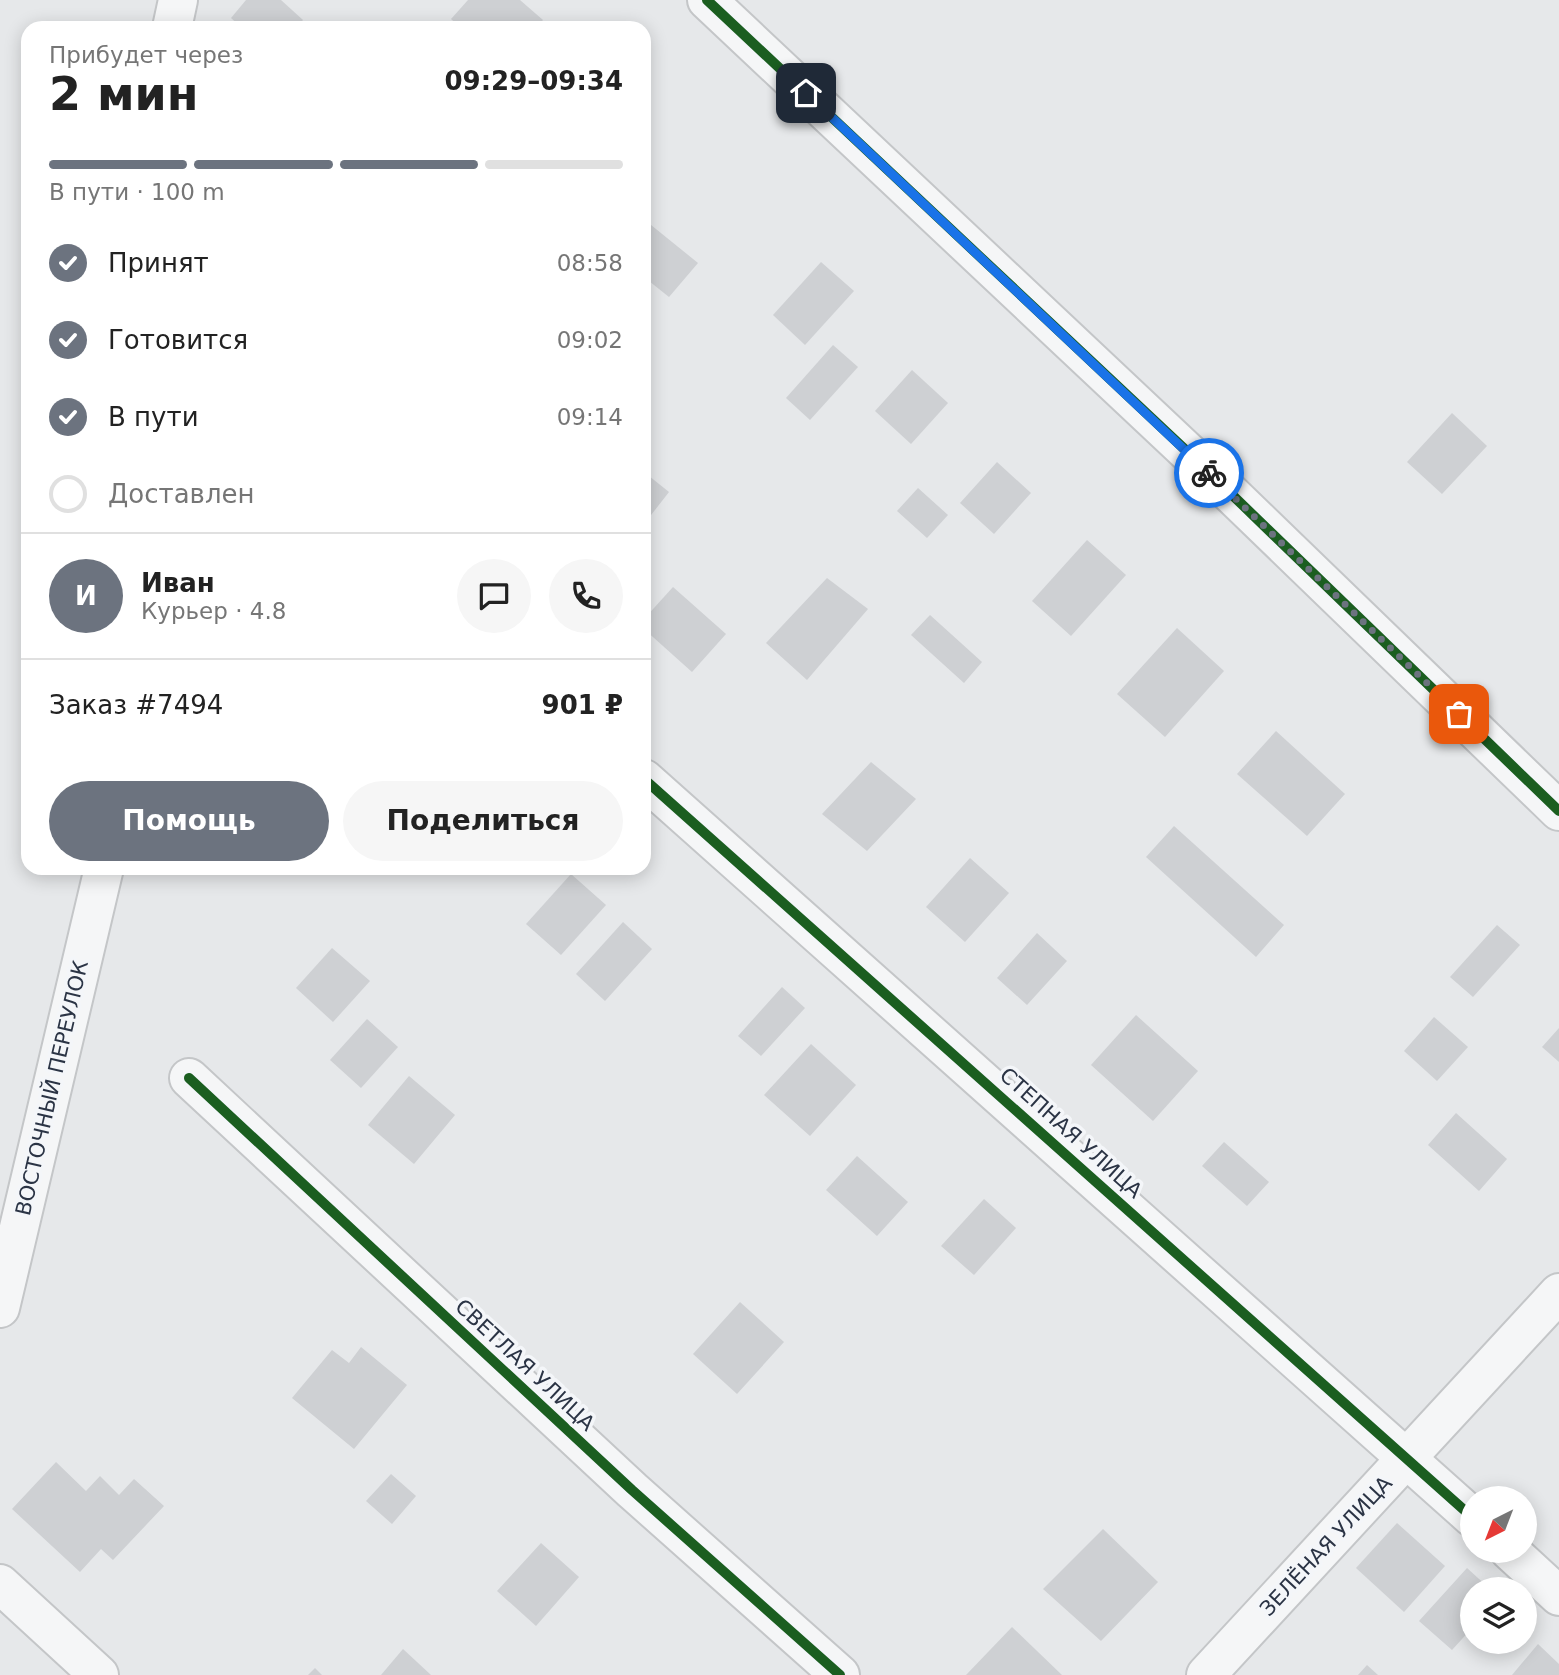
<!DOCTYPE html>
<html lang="ru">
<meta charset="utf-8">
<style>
body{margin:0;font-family:"DejaVu Sans",sans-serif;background:#f6f6f6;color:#222;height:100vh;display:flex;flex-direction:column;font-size:26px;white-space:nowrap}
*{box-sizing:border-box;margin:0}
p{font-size:23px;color:#767676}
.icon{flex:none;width:38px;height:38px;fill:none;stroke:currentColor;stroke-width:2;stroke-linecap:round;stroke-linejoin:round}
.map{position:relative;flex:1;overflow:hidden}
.details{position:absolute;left:21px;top:21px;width:630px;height:854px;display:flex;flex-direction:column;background:#fff;border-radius:21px;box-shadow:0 4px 18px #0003}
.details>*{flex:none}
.needle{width:46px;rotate:222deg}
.buttons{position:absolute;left:1460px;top:1486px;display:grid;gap:14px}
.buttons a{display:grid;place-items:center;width:77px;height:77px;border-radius:50%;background:#fff;box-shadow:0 4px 18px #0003;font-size:35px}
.pin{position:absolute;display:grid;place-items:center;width:60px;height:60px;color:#fff;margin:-30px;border-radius:14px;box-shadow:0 4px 10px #0006}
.courier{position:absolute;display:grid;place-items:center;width:70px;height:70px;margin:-35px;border:5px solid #1a73e8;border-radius:50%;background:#fff;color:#222;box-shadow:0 2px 9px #0007}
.overview em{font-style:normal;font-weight:600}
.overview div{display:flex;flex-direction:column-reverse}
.overview{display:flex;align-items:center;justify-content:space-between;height:119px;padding:0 28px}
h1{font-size:46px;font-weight:600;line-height:52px}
.bar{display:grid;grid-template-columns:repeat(4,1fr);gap:10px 7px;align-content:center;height:84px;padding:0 28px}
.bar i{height:9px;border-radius:5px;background:#e0e0e0}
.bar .selected{background:#6c737f}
.bar p{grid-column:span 4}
.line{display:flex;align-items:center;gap:18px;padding:0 28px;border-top:2px solid #e0e0e0}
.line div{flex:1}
.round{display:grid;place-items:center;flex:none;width:74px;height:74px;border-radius:37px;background:#f6f6f6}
ol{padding:0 28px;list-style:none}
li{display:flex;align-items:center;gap:21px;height:77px}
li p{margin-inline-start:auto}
li .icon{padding:7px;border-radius:50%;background:#6c737f;color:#fff;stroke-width:4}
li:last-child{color:#767676}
li i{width:38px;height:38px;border:4px solid #e0e0e0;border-radius:50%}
.button{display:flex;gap:14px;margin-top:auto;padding:14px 28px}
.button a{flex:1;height:80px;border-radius:42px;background:#6c737f;color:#fff;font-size:28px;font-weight:600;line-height:80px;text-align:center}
.button a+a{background:#f6f6f6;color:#222}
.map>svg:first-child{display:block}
.building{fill:#ced0d3}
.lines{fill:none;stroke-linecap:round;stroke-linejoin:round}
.minor-casing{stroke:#c4c6c8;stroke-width:42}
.minor{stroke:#f5f6f7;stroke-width:38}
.cycleway-casing{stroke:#f4f6f9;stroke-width:15}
.cycleway{stroke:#1b5e20;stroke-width:10}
.done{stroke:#6c737f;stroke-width:7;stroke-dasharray:0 12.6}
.route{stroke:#1a73e8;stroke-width:9}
.labels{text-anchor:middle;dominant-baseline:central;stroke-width:7;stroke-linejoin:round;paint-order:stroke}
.street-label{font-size:21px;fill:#2b3445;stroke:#f4f6f9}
</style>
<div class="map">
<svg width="1559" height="1675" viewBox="0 0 1559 1675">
<rect width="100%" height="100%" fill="#e6e8ea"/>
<g class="building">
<polygon points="246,0 281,0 303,20 296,28 242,28 231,18"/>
<polygon points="468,0 520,0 543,20 536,28 461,28 451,19"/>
<polygon points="651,225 698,263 669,297 644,277 644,233"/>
<polygon points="821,262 854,291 805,345 773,315"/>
<polygon points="833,345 858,367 810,420 786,398"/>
<polygon points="912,370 948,403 911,444 875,411"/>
<polygon points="1452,413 1487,446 1442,494 1407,462"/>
<polygon points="997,462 1031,493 994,534 960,503"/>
<polygon points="644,472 669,492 644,524"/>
<polygon points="918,488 948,515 927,538 897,511"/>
<polygon points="1087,540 1126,575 1071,636 1032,601"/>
<polygon points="827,578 868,609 807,680 766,643"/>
<polygon points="673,587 726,634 692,672 644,629 644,619"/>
<polygon points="930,615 982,662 964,683 911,635"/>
<polygon points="1177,628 1224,671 1165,737 1117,694"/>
<polygon points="1276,731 1345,794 1307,836 1237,774"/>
<polygon points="871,762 916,799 867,851 822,814"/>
<polygon points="1174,826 1284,925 1256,957 1146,857"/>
<polygon points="970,858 1009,893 965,942 926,907"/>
<polygon points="571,874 606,905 561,955 526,924"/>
<polygon points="623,922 652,949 605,1001 576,974"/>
<polygon points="1497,925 1520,945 1473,997 1450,977"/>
<polygon points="1037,933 1067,961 1027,1005 997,978"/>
<polygon points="332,948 370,981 333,1022 296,988"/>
<polygon points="782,987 805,1008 761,1056 738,1036"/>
<polygon points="1136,1015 1198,1071 1153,1121 1091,1065"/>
<polygon points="1434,1017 1468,1047 1437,1081 1404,1051"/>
<polygon points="367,1019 398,1047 361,1088 330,1060"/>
<polygon points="1559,1028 1559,1062 1542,1047"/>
<polygon points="811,1044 856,1085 810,1136 764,1095"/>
<polygon points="409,1076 455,1115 414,1164 368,1125"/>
<polygon points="1456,1113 1507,1159 1479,1191 1428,1145"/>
<polygon points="1224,1142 1269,1182 1247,1206 1202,1166"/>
<polygon points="857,1156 908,1202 877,1236 826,1190"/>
<polygon points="984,1199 1016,1228 974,1275 941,1246"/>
<polygon points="740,1302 784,1342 737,1394 693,1354"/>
<polygon points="361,1347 407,1385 354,1449 292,1398 332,1350 349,1363"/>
<polygon points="56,1462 86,1491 100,1476 119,1495 134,1479 164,1506 113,1560 101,1549 80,1572 12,1509"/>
<polygon points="391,1474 416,1496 392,1524 366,1501"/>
<polygon points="1397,1523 1445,1566 1404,1612 1356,1568"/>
<polygon points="1103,1529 1158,1582 1101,1641 1043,1589"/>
<polygon points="541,1543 579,1577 536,1626 497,1591"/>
<polygon points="1467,1568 1490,1589 1472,1589 1472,1628 1452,1650 1419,1621"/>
<polygon points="1012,1627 1062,1675 966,1675"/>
<polygon points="1538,1644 1559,1664 1559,1675 1512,1675"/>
<polygon points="403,1649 431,1675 381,1675"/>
<polygon points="1367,1665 1378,1675 1358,1675"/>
<polygon points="315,1668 322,1675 308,1675"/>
</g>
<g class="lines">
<defs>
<g id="minor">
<polyline points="707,0 1194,458 1559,811"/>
<polyline points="172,28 178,0"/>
<polyline points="644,779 1472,1517"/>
<polyline points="189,1078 632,1490 840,1675"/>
<polyline points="0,1308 104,868"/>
<polyline points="1509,1550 1559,1596"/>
<polyline points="0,1584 99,1675"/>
<polyline points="1206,1675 1559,1293"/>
</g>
</defs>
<use href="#minor" class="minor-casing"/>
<use href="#minor" class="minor"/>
<defs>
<g id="cycleway">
<polyline points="707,0 1194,458 1559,811"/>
<polyline points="644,779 1472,1517"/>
<polyline points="189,1078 632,1490 840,1675"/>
</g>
</defs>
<use href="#cycleway" class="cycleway-casing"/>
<use href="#cycleway" class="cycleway"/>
</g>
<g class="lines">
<polyline class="done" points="1209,473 1459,714"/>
<polyline class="route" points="806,93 1209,473"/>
</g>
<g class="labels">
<g class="street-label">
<text transform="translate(52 1088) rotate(-77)">ВОСТОЧНЫЙ ПЕРЕУЛОК</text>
<text transform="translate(1071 1133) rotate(42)">СТЕПНАЯ УЛИЦА</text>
<text transform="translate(525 1365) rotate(43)">СВЕТЛАЯ УЛИЦА</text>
<text transform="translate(1326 1546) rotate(-47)">ЗЕЛЁНАЯ УЛИЦА</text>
</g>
</g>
</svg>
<div class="buttons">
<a><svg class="needle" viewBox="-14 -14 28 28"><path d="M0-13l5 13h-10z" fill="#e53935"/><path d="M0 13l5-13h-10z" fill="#767676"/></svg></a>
<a><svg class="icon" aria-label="layers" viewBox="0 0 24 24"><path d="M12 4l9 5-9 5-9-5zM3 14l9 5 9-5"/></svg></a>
</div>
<div class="pin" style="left:1459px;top:714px;background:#ea580c"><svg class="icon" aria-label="bag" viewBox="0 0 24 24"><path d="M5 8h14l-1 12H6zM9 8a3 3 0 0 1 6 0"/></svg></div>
<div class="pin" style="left:806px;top:93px;background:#1f2937"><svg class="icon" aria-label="home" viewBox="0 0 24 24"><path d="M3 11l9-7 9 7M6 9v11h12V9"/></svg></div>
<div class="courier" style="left:1209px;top:473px"><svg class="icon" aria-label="bike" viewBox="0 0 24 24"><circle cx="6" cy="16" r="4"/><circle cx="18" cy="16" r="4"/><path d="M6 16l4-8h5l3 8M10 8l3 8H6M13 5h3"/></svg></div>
<section class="details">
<div class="overview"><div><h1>2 мин</h1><p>Прибудет через</p></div><em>09:29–09:34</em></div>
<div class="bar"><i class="selected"></i><i class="selected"></i><i class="selected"></i><i></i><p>В пути · 100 m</p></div>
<ol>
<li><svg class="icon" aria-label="check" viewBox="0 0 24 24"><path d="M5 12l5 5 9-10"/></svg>Принят<p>08:58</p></li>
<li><svg class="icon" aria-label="check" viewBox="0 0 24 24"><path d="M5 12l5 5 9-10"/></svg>Готовится<p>09:02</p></li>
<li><svg class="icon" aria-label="check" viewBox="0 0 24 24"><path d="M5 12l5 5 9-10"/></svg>В пути<p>09:14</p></li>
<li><i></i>Доставлен</li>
</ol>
<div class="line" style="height:126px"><b class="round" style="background:#6c737f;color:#fff">И</b><div><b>Иван</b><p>Курьер · 4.8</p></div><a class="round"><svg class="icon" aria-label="chat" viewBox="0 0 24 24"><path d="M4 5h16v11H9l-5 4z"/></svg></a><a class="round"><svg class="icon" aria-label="phone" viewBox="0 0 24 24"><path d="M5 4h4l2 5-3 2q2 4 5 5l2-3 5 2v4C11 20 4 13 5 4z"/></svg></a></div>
<div class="line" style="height:91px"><div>Заказ #7494</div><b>901 ₽</b></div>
<div class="button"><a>Помощь</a><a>Поделиться</a></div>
</section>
</div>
